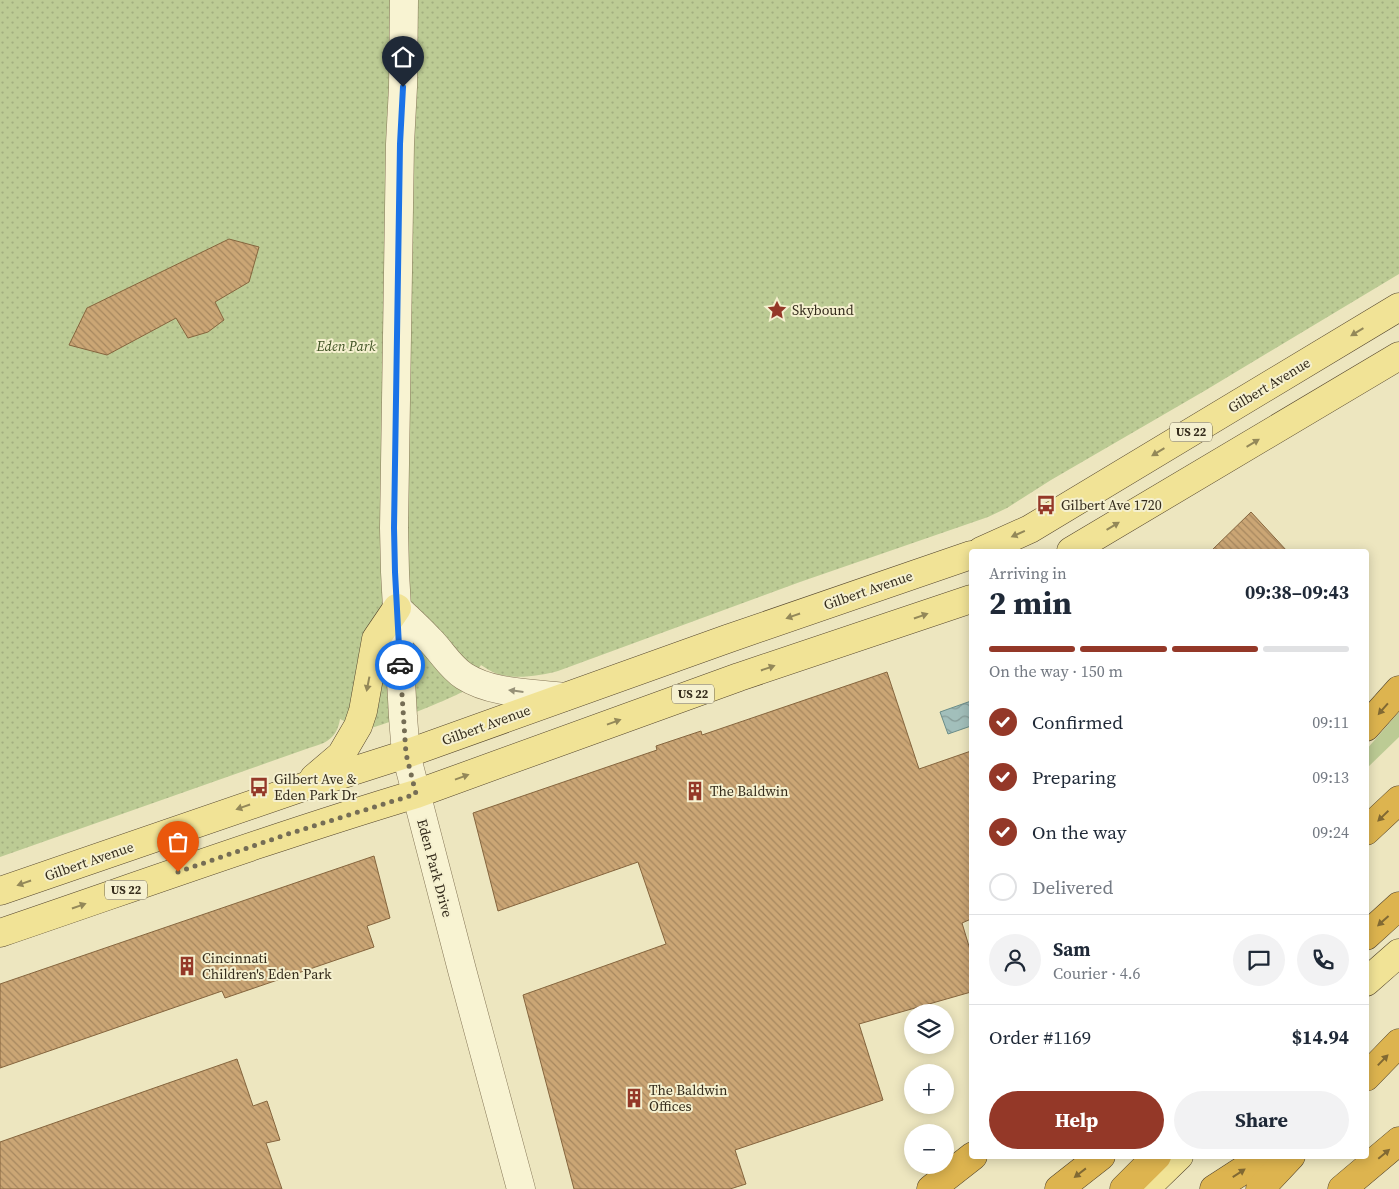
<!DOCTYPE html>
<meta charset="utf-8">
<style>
body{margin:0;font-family:"Source Serif 4",serif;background:#f2f2f3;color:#1f2937;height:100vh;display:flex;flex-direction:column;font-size:19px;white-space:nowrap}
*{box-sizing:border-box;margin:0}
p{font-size:16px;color:#747a83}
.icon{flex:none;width:28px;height:28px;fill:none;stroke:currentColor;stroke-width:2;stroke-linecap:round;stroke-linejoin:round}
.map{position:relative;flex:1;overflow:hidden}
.sheet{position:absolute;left:969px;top:549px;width:400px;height:610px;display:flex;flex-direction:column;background:#fff;border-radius:5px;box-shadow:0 2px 12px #0003}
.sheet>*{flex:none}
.tools{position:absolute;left:904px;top:1004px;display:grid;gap:10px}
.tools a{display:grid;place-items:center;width:50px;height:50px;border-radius:50%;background:#fff;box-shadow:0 2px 12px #0003;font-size:25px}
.pin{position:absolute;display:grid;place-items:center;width:42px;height:42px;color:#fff;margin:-51px -21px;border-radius:50% 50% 50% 0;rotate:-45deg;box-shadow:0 0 5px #0007}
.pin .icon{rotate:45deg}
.courier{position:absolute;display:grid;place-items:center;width:50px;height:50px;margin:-25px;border:4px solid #1a73e8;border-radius:50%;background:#fff;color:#222;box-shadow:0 1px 6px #0007}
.head em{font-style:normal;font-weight:700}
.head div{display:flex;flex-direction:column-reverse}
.head{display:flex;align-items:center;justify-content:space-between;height:85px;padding:0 20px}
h1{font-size:32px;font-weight:700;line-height:38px}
.bar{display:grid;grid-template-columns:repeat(4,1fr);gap:8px 5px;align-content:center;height:60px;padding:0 20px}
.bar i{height:6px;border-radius:4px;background:#e0e1e3}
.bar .selected{background:#943828}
.bar p{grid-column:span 4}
.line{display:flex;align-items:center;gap:12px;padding:0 20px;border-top:1px solid #e0e1e3}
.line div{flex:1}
.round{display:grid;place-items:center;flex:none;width:52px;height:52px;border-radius:26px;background:#f2f2f3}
ol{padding:0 20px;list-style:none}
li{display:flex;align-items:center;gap:15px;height:55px}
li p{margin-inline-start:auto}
li .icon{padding:5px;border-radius:50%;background:#943828;color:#fff;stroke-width:4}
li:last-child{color:#747a83}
li i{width:28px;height:28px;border:2px solid #e0e1e3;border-radius:50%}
.primary-button{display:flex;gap:10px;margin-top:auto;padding:10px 20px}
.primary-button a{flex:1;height:58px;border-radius:30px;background:#943828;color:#fff;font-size:20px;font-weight:700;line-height:58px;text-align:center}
.primary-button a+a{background:#f2f2f3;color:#1f2937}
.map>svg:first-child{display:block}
.grass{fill:#bccb94}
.park{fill:url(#park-dots)}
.water{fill:url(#water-waves);stroke:#6a8d89}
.building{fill:url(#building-back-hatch);stroke:#85653e}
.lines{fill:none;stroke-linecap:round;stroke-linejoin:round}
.tertiary-casing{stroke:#867758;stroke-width:29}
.primary-casing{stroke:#53442c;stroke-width:29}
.motorway-casing{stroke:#53442c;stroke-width:29}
.tertiary{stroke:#f8f3d2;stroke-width:28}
.primary{stroke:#f1e396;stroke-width:28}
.motorway{stroke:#ddb44f;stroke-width:28}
.oneway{fill:#938859}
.oneway2{fill:#969077}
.oneway3{fill:#816933}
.done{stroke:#756d55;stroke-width:5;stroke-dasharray:0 9}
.route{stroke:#1a73e8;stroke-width:6}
.labels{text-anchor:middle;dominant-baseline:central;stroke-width:4;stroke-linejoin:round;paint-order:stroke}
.shield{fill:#f5f0cf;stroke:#6f6752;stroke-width:1}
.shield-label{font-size:12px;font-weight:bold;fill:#352c1c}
.poi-label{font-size:14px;fill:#352c1c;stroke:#f5f0cf;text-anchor:start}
.park-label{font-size:14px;font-style:italic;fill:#3f5223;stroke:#f5f0cf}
.street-label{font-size:14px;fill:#352c1c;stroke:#f5f0cf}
</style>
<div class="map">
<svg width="1399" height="1189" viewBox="0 0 1399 1189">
<defs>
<pattern id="park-dots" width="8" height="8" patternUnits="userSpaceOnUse" patternTransform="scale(1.25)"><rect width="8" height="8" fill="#bccb94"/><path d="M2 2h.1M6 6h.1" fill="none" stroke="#a2ae7f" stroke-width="1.8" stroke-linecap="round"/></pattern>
<pattern id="water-waves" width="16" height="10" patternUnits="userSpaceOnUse" patternTransform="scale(1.25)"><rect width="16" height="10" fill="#a2bfbb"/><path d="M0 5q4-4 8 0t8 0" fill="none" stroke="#859b97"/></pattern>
<pattern id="building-back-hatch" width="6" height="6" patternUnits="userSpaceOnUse" patternTransform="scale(1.25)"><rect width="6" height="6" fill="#cba675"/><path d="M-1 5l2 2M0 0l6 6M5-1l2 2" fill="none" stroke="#a6875f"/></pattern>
</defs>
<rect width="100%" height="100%" fill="#ede6bf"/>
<polygon class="grass" points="1399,712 1399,737 1366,769 1366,750"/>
<path class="park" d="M0,0H1399V274L1206,390L1051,480L1007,508L988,517L800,582L558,671C539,676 513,680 495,673C490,671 486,668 481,665C476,672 473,682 467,689C461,695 374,730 365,729C359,729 346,722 340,719C337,738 327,743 309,748L0,857Z"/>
<polygon class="water" points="971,701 971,726 948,734 940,712"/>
<g class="building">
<polygon points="229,239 259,247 249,282 215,302 224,320 208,332 188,338 176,318 107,355 69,345 87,308"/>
<polygon points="1251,512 1287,551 1211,551"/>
<polygon points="887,672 919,769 971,751 971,919 962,923 971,953 971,992 859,1024 883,1100 735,1150 746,1184 730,1189 574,1189 523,995 666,944 638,862 498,911 473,813 657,750 656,746 701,731 702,735"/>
<polygon points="374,856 390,918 367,926 374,947 225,998 222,991 0,1068 0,984"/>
<polygon points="237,1059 253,1106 267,1101 280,1140 266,1143 282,1189 0,1189 0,1142"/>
</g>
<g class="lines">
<defs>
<g id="tertiary">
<polyline points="404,0 403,87 400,144 394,528 395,572 403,717 406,754 462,970 521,1189"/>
<path d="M397,608C408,618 420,629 430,640C442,652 450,667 464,676C492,694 532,693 564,697"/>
</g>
<g id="primary">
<polyline points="981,551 1030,529 1399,307"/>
<polyline points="1071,551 1399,356"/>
<polyline points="314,778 341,755 358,726 363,711 376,639 397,608"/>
<polyline points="0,891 306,786 406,754 727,639 971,555"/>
<path d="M0,933C138,886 276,836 416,794L739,677L971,599"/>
<polyline points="1366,982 1399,953"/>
<polyline points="1145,1189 1179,1156"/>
</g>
<g id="motorway">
<polyline points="1366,727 1399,690"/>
<polyline points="1366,831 1399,800"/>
<polyline points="1366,936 1399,906"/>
<polyline points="1366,1077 1399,1043"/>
<polyline points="931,1189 973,1156"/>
<polyline points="1059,1189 1101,1156"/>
<polyline points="1124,1189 1157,1156"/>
<polyline points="1214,1189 1265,1156"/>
<polyline points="1260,1189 1291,1156"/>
<polyline points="1342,1189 1399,1141"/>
</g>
</defs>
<use href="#tertiary" class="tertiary-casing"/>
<use href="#primary" class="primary-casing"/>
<use href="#motorway" class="motorway-casing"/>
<use href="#tertiary" class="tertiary"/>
<use href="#primary" class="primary"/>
<use href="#motorway" class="motorway"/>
</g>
<defs><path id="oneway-solid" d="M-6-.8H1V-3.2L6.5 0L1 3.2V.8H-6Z" transform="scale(1.25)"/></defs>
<g class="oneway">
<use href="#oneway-solid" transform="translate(1357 332) rotate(149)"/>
<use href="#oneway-solid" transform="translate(1253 443) rotate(-31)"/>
<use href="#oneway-solid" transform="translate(1158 452) rotate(149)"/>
<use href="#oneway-solid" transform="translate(1113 526) rotate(-31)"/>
<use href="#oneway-solid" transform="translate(1018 534) rotate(156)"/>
<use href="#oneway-solid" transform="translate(793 616) rotate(161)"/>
<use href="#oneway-solid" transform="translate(921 616) rotate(-19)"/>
<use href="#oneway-solid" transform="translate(768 668) rotate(-19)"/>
<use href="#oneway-solid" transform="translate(368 684) rotate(101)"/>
<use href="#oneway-solid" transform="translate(614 722) rotate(-20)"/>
<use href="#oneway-solid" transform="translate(462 777) rotate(-20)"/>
<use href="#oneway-solid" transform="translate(243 807) rotate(161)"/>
<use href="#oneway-solid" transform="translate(24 883) rotate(161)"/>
<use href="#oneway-solid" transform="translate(79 906) rotate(-19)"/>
</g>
<use class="oneway2" href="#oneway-solid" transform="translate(516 691) rotate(-173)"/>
<g class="oneway3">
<use href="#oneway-solid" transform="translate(1383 709) rotate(131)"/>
<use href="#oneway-solid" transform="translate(1383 816) rotate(136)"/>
<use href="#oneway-solid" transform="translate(1383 921) rotate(138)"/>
<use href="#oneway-solid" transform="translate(1383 1060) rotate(-46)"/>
<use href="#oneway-solid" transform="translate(1384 1154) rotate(-40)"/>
<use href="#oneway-solid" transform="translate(1080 1173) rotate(142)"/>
<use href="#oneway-solid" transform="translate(1239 1173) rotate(-33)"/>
</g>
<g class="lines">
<polyline class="done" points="178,872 288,834 416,794 406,754 400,665"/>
<polyline class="route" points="400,665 395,572 394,528 400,144 403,87"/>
</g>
<defs>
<symbol id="sight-bare" viewBox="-9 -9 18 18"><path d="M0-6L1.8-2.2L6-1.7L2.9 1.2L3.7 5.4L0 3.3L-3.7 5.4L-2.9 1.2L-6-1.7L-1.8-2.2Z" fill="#943828" stroke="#f5f0cf" stroke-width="2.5" paint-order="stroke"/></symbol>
<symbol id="bus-bare" viewBox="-9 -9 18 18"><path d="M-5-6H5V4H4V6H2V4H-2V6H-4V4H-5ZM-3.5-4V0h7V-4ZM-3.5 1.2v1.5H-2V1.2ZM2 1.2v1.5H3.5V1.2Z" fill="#943828" stroke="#f5f0cf" stroke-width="2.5" paint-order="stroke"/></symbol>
<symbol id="building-bare" viewBox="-9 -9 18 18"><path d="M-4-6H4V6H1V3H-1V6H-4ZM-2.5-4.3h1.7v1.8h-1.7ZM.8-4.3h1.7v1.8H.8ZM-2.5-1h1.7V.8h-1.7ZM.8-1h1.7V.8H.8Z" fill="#943828" stroke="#f5f0cf" stroke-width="2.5" paint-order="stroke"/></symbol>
</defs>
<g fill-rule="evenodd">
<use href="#sight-bare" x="763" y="296" width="28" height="28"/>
<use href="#bus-bare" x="1032" y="491" width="28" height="28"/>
<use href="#bus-bare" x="245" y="773" width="28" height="28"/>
<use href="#building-bare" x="681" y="777" width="28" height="28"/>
<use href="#building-bare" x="173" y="952" width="28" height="28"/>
<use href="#building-bare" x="620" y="1084" width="28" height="28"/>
</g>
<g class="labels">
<g class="shield">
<rect x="1170" y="422.5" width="42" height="19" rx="4"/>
<rect x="672" y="684.5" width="42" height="19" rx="4"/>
<rect x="105" y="880.5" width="42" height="19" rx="4"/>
</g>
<g class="shield-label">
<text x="1191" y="432">US 22</text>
<text x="693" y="694">US 22</text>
<text x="126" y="890">US 22</text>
</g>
<g class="poi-label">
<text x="792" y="310">Skybound</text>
<text x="1061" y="505">Gilbert Ave 1720</text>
<text x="274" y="779">Gilbert Ave &amp;<tspan x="274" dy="16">Eden Park Dr</tspan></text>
<text x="710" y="791">The Baldwin</text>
<text x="202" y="958">Cincinnati<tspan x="202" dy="16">Children's Eden Park</tspan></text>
<text x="649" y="1090">The Baldwin<tspan x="649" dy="16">Offices</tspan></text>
</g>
<g class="park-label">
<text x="346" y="346">Eden Park</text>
</g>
<g class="street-label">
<text transform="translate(1269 385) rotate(-31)">Gilbert Avenue</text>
<text transform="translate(868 590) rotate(-19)">Gilbert Avenue</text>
<text transform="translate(486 725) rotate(-20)">Gilbert Avenue</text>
<text transform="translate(89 861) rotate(-19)">Gilbert Avenue</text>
<text transform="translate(435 868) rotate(75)">Eden Park Drive</text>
</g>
</g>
</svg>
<div class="tools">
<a><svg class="icon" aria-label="layers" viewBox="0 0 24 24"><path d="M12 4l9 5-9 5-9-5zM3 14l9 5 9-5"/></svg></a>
<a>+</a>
<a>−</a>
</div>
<div class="pin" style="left:178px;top:872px;background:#ea580c"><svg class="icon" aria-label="bag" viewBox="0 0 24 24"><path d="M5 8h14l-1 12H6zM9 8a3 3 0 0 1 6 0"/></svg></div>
<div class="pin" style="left:403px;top:87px;background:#1f2937"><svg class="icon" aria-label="home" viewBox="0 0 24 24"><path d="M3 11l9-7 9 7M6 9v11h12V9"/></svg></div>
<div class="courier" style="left:400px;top:665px"><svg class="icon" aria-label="car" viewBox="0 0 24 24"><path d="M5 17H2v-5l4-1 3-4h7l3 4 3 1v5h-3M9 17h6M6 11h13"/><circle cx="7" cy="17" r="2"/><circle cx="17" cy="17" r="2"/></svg></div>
<section class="sheet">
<div class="head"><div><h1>2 min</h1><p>Arriving in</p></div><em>09:38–09:43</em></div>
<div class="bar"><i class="selected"></i><i class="selected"></i><i class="selected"></i><i></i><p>On the way · 150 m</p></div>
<ol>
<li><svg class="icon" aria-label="check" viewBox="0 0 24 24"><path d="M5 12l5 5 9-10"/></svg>Confirmed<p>09:11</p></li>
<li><svg class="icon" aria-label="check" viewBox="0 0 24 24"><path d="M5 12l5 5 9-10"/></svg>Preparing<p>09:13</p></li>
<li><svg class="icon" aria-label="check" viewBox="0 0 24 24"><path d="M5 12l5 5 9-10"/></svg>On the way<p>09:24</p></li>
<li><i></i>Delivered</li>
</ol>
<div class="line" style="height:90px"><a class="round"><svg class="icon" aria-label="person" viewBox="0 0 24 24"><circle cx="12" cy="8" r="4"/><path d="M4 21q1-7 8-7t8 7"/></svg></a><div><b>Sam</b><p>Courier · 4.6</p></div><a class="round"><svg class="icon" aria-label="chat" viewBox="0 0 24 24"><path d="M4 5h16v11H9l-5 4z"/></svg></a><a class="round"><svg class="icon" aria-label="phone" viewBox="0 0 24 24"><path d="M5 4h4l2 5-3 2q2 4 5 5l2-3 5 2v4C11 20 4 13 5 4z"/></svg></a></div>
<div class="line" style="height:65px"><div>Order #1169</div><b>$14.94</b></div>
<div class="primary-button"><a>Help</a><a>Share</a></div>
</section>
</div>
